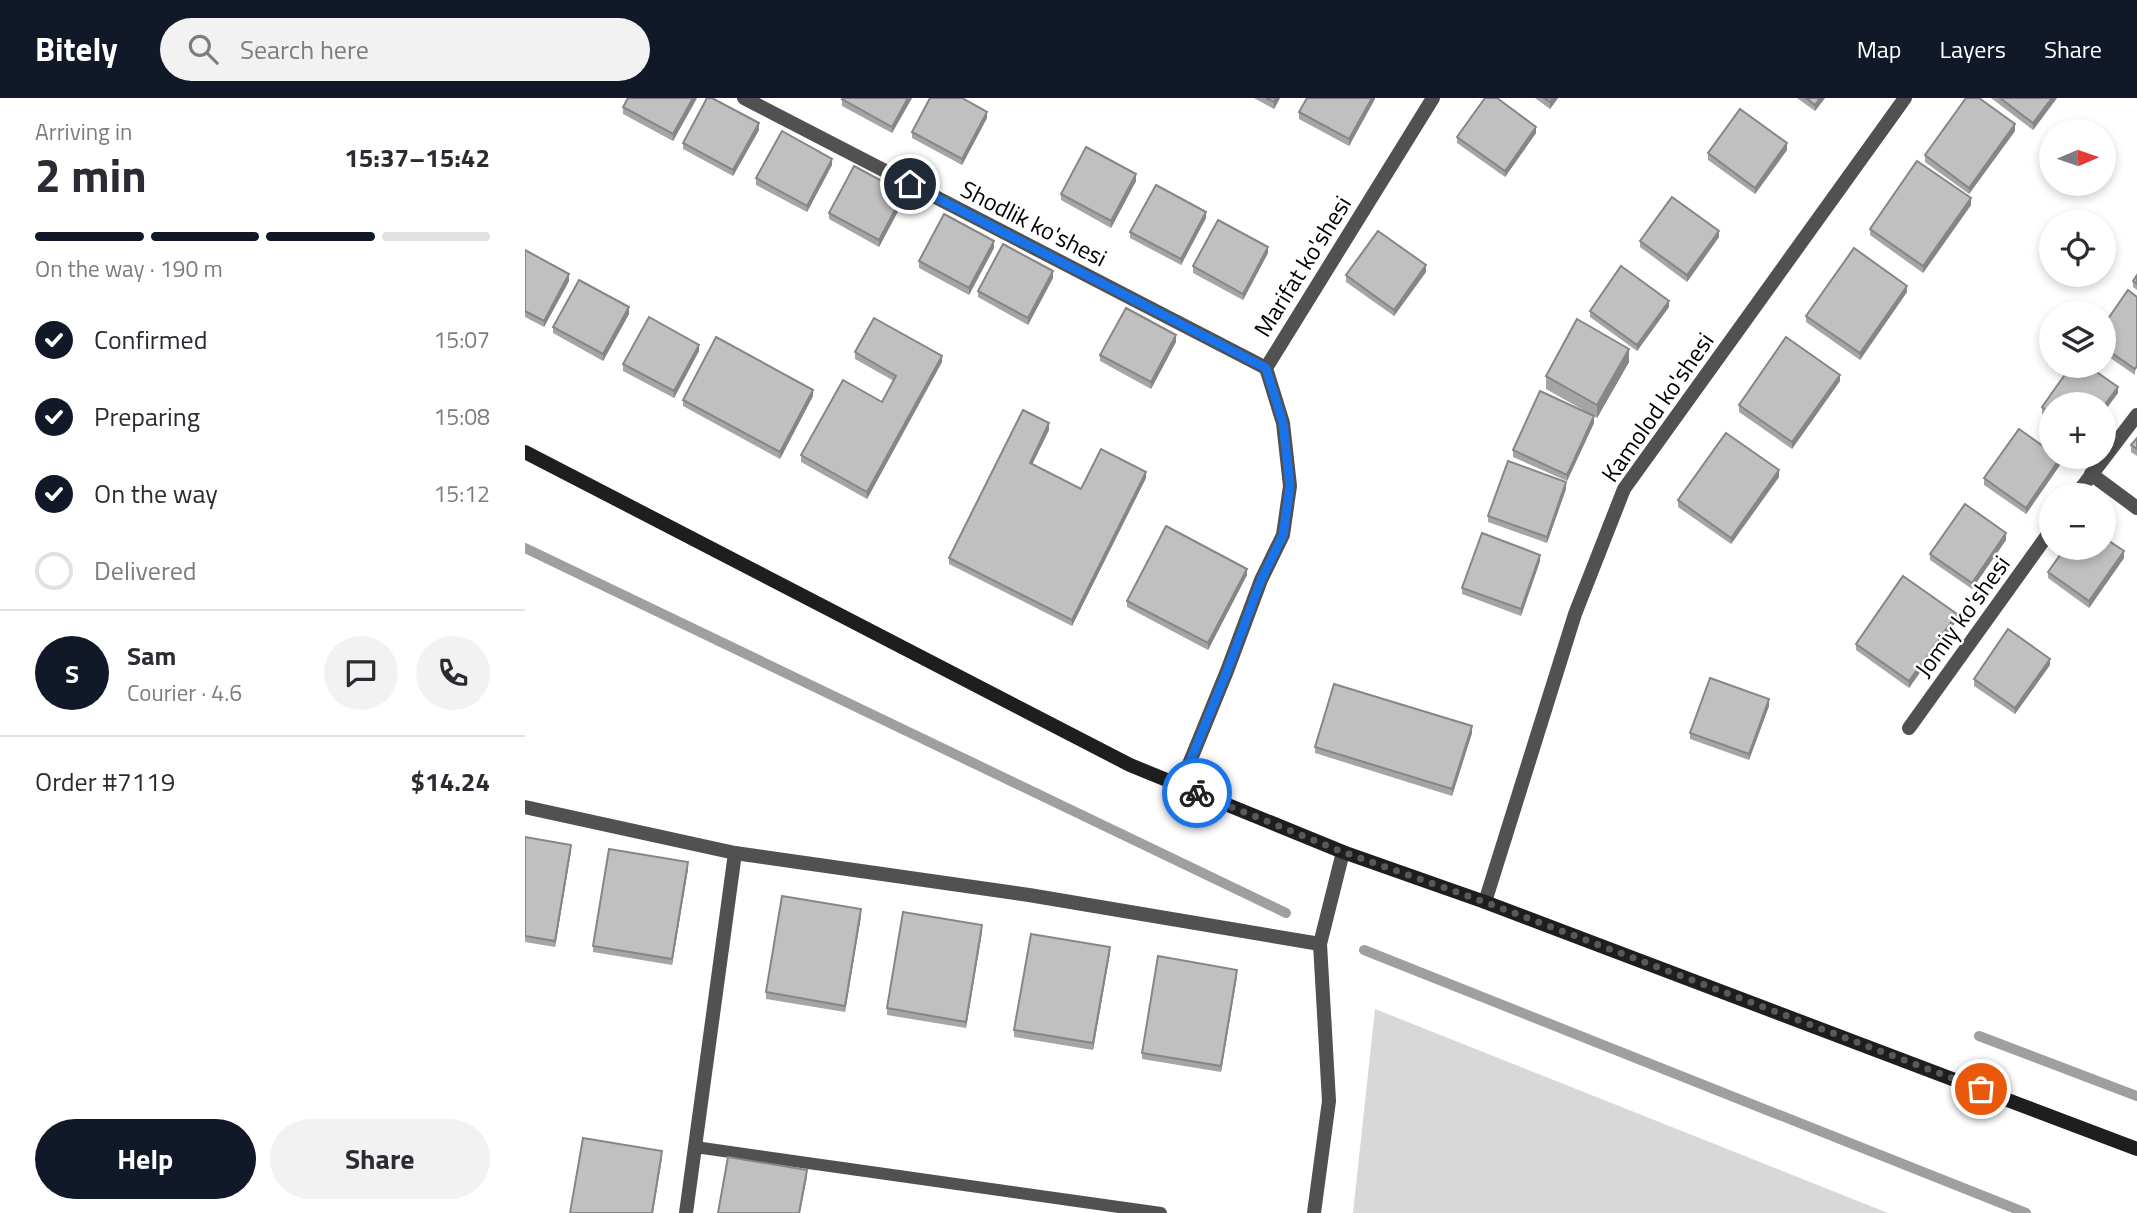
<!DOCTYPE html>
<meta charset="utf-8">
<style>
body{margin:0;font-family:"Titillium Web",sans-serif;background:#f2f2f3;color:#2b2b33;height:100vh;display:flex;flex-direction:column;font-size:26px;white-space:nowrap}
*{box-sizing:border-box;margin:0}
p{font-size:23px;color:#7c7c81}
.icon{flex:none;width:38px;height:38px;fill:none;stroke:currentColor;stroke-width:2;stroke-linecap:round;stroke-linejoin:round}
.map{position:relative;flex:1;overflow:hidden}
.details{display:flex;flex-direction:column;background:#fff;width:525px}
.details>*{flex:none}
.needle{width:46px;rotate:88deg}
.controls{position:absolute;left:1514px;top:21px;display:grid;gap:14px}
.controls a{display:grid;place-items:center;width:77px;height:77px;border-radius:50%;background:#fff;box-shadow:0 4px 10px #0003;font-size:35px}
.pin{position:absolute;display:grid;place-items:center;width:60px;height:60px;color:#fff;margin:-30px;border:4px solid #fff;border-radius:50%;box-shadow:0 2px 7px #0007}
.courier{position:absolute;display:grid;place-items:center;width:70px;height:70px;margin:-35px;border:5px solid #1a73e8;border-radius:50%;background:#fff;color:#222;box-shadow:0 2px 9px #0007}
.head em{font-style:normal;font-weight:700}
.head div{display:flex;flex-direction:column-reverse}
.head{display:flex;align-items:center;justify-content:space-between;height:119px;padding:0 35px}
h1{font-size:46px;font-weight:700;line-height:52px}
.bar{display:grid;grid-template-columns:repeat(4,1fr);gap:10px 7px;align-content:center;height:84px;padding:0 35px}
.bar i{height:9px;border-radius:5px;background:#e1e1e2}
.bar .selected{background:#111827}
.bar p{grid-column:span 4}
.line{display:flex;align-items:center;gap:18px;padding:0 35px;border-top:2px solid #e1e1e2}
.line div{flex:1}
.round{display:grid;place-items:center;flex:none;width:74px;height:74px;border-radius:37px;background:#f2f2f3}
ol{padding:0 35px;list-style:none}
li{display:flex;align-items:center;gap:21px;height:77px}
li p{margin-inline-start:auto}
li .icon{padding:7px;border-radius:50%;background:#111827;color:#fff;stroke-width:4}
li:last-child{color:#7c7c81}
li i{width:38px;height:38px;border:4px solid #e1e1e2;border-radius:50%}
.primary-button{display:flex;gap:14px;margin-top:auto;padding:14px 35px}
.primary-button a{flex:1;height:80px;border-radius:42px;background:#111827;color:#fff;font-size:28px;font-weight:700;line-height:80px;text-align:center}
.primary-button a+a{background:#f2f2f3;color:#2b2b33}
header{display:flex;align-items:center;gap:42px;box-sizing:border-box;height:98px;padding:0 35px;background:#111827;color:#fff}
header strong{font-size:33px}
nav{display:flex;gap:38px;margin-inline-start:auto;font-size:24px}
.search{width:490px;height:63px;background:#f2f2f3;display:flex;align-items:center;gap:18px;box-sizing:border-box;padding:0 24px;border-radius:38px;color:#7c7c81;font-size:26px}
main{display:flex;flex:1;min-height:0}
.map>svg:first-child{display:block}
.green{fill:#d8d8d8}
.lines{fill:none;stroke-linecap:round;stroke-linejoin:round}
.stream{stroke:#9f9f9f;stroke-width:10}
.lane{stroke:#515151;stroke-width:12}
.street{stroke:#515151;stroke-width:14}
.secondary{stroke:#1e1e1e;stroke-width:14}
.wall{fill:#a5a5a5}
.shaded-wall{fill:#868686}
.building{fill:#c0c0c0;stroke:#868686;stroke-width:2}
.done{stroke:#595959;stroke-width:7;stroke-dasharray:0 12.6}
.route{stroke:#1a73e8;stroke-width:9}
.labels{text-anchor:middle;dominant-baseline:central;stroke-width:5;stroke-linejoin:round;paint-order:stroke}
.street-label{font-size:24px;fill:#000;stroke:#fff}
</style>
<header>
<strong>Bitely</strong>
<div class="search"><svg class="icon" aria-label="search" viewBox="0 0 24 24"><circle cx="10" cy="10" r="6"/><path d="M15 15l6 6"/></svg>Search here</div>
<nav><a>Map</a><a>Layers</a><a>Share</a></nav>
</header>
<main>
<section class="details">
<div class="head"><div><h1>2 min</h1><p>Arriving in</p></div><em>15:37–15:42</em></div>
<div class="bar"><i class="selected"></i><i class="selected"></i><i class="selected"></i><i></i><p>On the way · 190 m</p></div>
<ol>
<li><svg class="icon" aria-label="check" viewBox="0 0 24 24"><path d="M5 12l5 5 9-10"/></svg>Confirmed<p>15:07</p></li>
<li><svg class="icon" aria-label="check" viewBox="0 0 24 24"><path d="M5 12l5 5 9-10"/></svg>Preparing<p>15:08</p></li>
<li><svg class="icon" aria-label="check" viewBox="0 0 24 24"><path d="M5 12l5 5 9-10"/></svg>On the way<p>15:12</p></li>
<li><i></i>Delivered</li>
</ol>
<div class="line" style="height:126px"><b class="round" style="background:#111827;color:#fff">S</b><div><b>Sam</b><p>Courier · 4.6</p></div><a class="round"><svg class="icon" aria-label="chat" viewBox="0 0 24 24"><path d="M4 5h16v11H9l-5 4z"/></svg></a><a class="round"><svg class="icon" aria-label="phone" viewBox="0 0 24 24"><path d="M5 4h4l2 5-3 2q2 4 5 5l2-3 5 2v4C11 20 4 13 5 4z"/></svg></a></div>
<div class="line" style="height:91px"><div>Order #7119</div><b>$14.24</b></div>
<div class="primary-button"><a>Help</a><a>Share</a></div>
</section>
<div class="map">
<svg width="1612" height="1115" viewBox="0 0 1612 1115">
<rect width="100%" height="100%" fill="#fff"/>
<polygon class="green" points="850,911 1363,1115 828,1115"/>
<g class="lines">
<g class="stream">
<polyline points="0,450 761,815"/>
<polyline points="839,852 1501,1115"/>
<polyline points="1454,938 1612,998"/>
</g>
<polyline class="lane" points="170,1049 636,1115"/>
<g class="street">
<polyline points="219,0 741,270"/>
<polyline points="1566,376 1612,410"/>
<polyline points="1551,397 1612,317"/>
<polyline points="1384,630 1526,432"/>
<polyline points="655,688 702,573 736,482 758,437 765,388 758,325 741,270 908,0"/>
<polyline points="0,709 210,755 504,797 795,846"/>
<polyline points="960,804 1050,516 1099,391 1380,0"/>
<polyline points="161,1115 210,755"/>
<polyline points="789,1115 804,1003 795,846 818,754"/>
</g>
<polyline class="secondary" points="0,354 605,667 818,754 960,804 1612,1051"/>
</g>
<g class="wall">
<polygon points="103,0 172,0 148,43 98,16 98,9"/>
<polygon points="387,0 367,35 317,8 317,1"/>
<polygon points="729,0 755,0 749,11"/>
<polygon points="850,0 824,48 774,21 774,14"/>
<polygon points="1010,0 1033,0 1025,11"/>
<polygon points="1272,0 1300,0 1290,13"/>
<polygon points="1466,0 1532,0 1508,32"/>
<polygon points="462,20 437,67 387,40 387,34"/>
<polygon points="234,32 208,78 158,51 158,45"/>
<polygon points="1490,33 1444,96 1400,64 1400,57"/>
<polygon points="1011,35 980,79 932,45 932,39"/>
<polygon points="1262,52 1230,96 1183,62 1183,55"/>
<polygon points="307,67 282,114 231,87 231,80"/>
<polygon points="611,83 586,130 536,102 536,96"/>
<polygon points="379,102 354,149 304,121 304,115"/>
<polygon points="1446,107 1398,175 1345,137 1345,131"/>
<polygon points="681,120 656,167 605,140 605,134"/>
<polygon points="1194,139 1162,184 1115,149 1115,143"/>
<polygon points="469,150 444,197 394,170 394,163"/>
<polygon points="0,152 44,183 19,229 0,219"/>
<polygon points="743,155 718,202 668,175 668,168"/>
<polygon points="901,174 869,218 821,184 821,177"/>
<polygon points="1612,177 1612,192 1608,189 1608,183"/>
<polygon points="528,180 503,227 453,199 453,193"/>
<polygon points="1382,194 1335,262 1281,224 1281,218"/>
<polygon points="1612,199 1610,277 1578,255 1578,228"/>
<polygon points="1144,209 1112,253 1065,219 1065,213"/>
<polygon points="104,216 78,263 28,235 28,229"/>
<polygon points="651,244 626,291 575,263 575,257"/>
<polygon points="174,253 149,300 98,273 98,266"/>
<polygon points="330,254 417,264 342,401 276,364 276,357 357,304 369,283 330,261"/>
<polygon points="1104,264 1072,320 1069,318 1069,325 1042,383 988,359 988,352 1067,317 1021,291 1021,278"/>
<polygon points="1546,268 1563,268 1593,289 1593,295 1578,315 1578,306 1526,306 1526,322 1517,316 1517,309"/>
<polygon points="1315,283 1267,351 1214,314 1214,307"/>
<polygon points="288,298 255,361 158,308 158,302"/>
<polygon points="524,332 507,366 556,391 621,380 547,528 424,466 424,460"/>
<polygon points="1612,340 1612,358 1606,354 1606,347"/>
<polygon points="1535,367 1501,416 1459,387 1459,380"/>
<polygon points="1254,379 1206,446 1153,409 1153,402"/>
<polygon points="1041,391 1022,445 963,424 963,418"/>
<polygon points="1481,442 1447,491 1405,462 1405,456"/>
<polygon points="1599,460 1564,510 1523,480 1523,474"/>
<polygon points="1015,463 996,518 937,496 937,490"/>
<polygon points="722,477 683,552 602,509 602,503"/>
<polygon points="1432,522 1384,590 1331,552 1331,546"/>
<polygon points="1525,567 1490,616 1449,588 1449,581"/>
<polygon points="1244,608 1224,662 1165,641 1165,635"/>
<polygon points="947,635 927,698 790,655 790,649"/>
<polygon points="0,739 46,753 30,849 0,844"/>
<polygon points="163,771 147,867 68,854 68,848"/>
<polygon points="336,818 320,914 241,901 241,894"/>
<polygon points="457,834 441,930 362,917 362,910"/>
<polygon points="585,855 568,952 489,939 489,932"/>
<polygon points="712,878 696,974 617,961 617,955"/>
</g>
<g class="shaded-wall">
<polygon points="168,0 172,0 148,43 148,36"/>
<polygon points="383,0 387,0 367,35 367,29"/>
<polygon points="751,0 755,0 749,11 749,4"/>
<polygon points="847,0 850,0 850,1 824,48 824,41"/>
<polygon points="1028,0 1033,0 1025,11 1025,4"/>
<polygon points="1295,0 1300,0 1290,13 1290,7"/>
<polygon points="1527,0 1532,0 1508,32 1508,25"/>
<polygon points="462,14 462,20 437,67 437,61"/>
<polygon points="234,25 234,32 208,78 208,72"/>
<polygon points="1490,26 1490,33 1444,96 1444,90"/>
<polygon points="1011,29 1011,35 980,79 980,73"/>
<polygon points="1262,45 1262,52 1230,96 1230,90"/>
<polygon points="307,61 307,67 282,114 282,108"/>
<polygon points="611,76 611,83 586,130 586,123"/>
<polygon points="379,95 379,102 354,149 354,142"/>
<polygon points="1446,100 1446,107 1398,175 1398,168"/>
<polygon points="681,114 681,120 656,167 656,161"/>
<polygon points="1194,133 1194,139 1162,184 1162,177"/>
<polygon points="469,143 469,150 444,197 444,190"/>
<polygon points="743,149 743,155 718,202 718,196"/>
<polygon points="901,167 901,174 869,218 869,212"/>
<polygon points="528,173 528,180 503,227 503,220"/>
<polygon points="44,176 44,183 19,229 19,223"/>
<polygon points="1382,188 1382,194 1335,262 1335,255"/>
<polygon points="1144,203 1144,209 1112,253 1112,247"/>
<polygon points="104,209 104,216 78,263 78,256"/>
<polygon points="651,237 651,244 626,291 626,284"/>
<polygon points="174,247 174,253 149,300 149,293"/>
<polygon points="1104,251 1104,264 1072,320 1072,307"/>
<polygon points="417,258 417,264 342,401 342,394"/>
<polygon points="1315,277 1315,283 1267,351 1267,344"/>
<polygon points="1593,289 1593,295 1578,315 1578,309"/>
<polygon points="288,292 288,298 255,361 255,354"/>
<polygon points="1069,318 1069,325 1042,383 1042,377"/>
<polygon points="524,325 524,332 505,371 505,365"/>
<polygon points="1535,360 1535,367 1501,416 1501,410"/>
<polygon points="1254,372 1254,379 1206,446 1206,440"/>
<polygon points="621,374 621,380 547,528 547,522"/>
<polygon points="1041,384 1041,391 1022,445 1022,439"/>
<polygon points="1481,435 1481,442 1447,491 1447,485"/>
<polygon points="1599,453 1599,460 1564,510 1564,503"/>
<polygon points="1015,457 1015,463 996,518 996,511"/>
<polygon points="722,471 722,477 683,552 683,545"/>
<polygon points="1432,516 1432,522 1384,590 1384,583"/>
<polygon points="1525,561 1525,567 1490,616 1490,610"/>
<polygon points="1244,601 1244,608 1224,662 1224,656"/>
<polygon points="947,628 947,635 927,698 927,691"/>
<polygon points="46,747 46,753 30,849 30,843"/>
<polygon points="163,764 163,771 147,867 147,861"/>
<polygon points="336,811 336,818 320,914 320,908"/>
<polygon points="457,827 457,834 441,930 441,924"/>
<polygon points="585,849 585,855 568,952 568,945"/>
<polygon points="712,872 712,878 696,974 696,968"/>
<polygon points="137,1053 137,1060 128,1115 127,1115"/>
<polygon points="282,1072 282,1079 275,1115 274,1115"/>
</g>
<g class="building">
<polygon points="103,0 168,0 148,36 98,9"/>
<polygon points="182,0 187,0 234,25 208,72 158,45"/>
<polygon points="318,0 383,0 367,29 317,1"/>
<polygon points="405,0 437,0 462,14 437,61 387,34"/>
<polygon points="741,0 751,0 749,4"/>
<polygon points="782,0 847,0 824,41 774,14"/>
<polygon points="960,0 972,0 1011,29 980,73 932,39"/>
<polygon points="1019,0 1028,0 1025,4"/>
<polygon points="1281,0 1295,0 1290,7"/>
<polygon points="1441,0 1454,0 1490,26 1444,90 1400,57"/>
<polygon points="1475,0 1527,0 1508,25"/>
<polygon points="1215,11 1262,45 1230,90 1183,55"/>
<polygon points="257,33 307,61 282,108 231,80"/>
<polygon points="561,49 611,76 586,123 536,96"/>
<polygon points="1392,63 1446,100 1398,168 1345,131"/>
<polygon points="329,68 379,95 354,142 304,115"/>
<polygon points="631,87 681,114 656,161 605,134"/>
<polygon points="1147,99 1194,133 1162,177 1115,143"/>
<polygon points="419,116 469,143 444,190 394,163"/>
<polygon points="693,122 743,149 718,196 668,168"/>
<polygon points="853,133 901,167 869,212 821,177"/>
<polygon points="478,146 528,173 503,220 453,193"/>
<polygon points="1329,150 1382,188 1335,255 1281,218"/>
<polygon points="0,152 44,176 19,223 0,213"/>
<polygon points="1096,168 1144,203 1112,247 1065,213"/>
<polygon points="1612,177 1612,186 1608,183"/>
<polygon points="54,182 104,209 78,256 28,229"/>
<polygon points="1603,192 1612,199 1612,268 1610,271 1578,249 1578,228"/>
<polygon points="601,210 651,237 626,284 575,257"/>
<polygon points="124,219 174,247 149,293 98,266"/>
<polygon points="349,220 417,258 342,394 276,357 318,282 357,304 371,278 330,254"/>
<polygon points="1052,221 1104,251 1072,307 1021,278"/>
<polygon points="191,239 288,292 255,354 158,302"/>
<polygon points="1261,239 1315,277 1267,344 1214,307"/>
<polygon points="1546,268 1563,268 1593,289 1578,309 1578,306 1526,306 1526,316 1517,309"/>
<polygon points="1015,293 1069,318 1042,377 988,352"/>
<polygon points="498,312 524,325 505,365 556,391 576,351 621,374 547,522 424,460"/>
<polygon points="1494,331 1526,354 1526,359 1533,359 1535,360 1501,410 1459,380"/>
<polygon points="1201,335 1254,372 1206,440 1153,402"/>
<polygon points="1612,340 1612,351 1606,347"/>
<polygon points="983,363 1041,384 1022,439 963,418"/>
<polygon points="1440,406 1481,435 1447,485 1405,456"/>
<polygon points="641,428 722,471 683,545 602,503"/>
<polygon points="957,435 1015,457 996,511 937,490"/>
<polygon points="1578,439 1599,453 1564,503 1523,474 1540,450 1578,450"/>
<polygon points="1378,478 1432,516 1384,583 1331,546"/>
<polygon points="1483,531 1525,561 1490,610 1449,581"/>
<polygon points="1185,580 1244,601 1224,656 1165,635"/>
<polygon points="809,586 947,628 927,691 790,649"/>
<polygon points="0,739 46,747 30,843 0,838"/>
<polygon points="84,751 163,764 147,861 68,848"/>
<polygon points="257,798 336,811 320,908 241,894"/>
<polygon points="378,814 457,827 441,924 362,910"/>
<polygon points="506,836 585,849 568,945 489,932"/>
<polygon points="633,858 712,872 696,968 617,955"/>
<polygon points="58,1040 137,1053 127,1115 45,1115"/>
<polygon points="203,1059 282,1072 274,1115 193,1115"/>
</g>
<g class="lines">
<polyline class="done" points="672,695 818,754 960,804 1456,991"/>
<polyline class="route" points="385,86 741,270 758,325 765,388 758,437 736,482 702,573 655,688 672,695"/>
</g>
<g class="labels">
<g class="street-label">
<text transform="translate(509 125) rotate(27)">Shodlik ko'shesi</text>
<text transform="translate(777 168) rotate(-58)">Marifat ko'shesi</text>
<text transform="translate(1132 309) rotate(-55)">Kamolod ko'shesi</text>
<text transform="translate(1437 518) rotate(-54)">Jomiy ko'shesi</text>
</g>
</g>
</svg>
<div class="controls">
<a><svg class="needle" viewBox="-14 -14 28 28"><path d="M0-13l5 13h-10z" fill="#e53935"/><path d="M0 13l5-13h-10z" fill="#7c7c81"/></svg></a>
<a><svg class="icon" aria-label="locate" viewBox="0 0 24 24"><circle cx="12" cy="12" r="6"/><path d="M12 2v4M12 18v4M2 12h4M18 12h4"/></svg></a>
<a><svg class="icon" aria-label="layers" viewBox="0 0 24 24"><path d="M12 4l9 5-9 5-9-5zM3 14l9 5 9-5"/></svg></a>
<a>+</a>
<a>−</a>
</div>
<div class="pin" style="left:1456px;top:991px;background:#ea580c"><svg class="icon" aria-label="bag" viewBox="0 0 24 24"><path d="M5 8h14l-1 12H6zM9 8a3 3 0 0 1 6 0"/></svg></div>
<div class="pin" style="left:385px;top:86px;background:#1f2937"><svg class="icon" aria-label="home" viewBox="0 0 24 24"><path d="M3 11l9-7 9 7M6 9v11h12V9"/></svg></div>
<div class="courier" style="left:672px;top:695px"><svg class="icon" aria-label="bike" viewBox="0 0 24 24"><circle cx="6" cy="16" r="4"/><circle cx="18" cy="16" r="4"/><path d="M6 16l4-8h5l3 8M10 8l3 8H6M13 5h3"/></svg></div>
</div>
</main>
